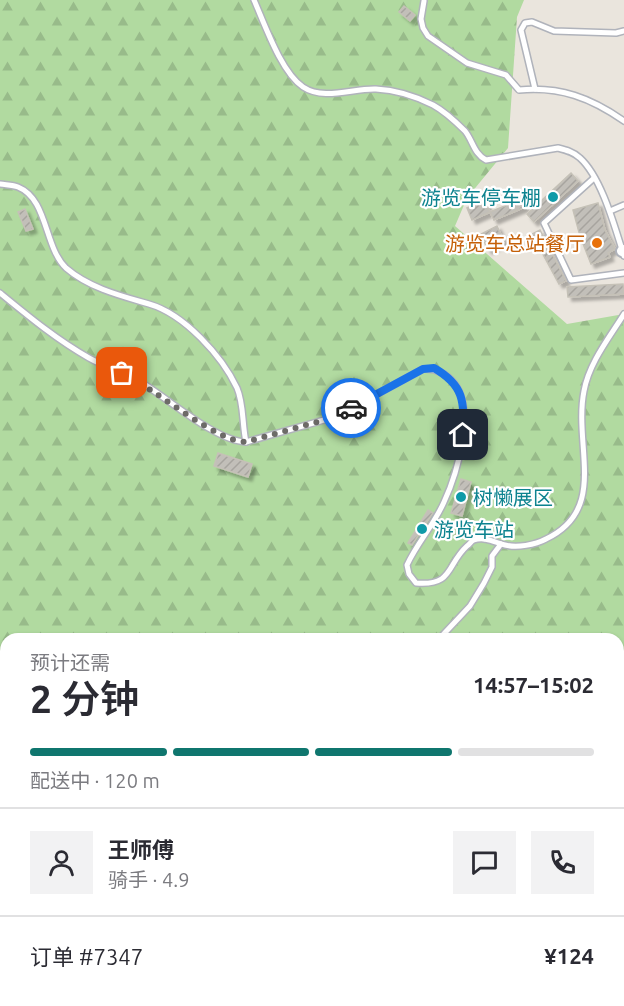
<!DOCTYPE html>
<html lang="zh">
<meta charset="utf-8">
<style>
body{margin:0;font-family:Ubuntu,"Noto Sans SC",sans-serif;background:#f2f2f3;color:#2b2b33;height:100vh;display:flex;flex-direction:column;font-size:22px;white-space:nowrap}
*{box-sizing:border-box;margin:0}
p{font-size:20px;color:#7c7c81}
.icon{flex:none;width:33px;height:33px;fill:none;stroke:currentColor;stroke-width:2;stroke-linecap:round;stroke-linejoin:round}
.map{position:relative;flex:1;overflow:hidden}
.panel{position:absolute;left:0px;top:633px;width:624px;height:374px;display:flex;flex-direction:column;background:#fff;border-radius:18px 18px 0 0;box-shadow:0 2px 4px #0004}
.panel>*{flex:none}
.pin{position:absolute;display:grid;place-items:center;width:51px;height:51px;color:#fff;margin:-26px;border-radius:12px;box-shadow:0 3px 9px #0006}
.courier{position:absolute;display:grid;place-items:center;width:60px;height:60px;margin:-30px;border:4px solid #1a73e8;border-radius:50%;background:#fff;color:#222;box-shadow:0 2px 8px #0007}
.headline em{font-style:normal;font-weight:600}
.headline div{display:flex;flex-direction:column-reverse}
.headline{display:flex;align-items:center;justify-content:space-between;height:102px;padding:0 30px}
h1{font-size:39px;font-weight:600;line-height:45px}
.bar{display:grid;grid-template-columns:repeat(4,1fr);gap:9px 6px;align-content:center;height:72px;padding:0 30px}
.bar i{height:8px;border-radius:4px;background:#e1e1e2}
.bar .on{background:#0f766e}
.bar p{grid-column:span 4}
.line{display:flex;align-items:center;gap:15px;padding:0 30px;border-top:2px solid #e1e1e2}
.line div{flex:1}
.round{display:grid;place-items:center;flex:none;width:63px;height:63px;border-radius:0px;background:#f2f2f3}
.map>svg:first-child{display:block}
.forest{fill:url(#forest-firs)}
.building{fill:url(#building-hatch);stroke:#c5c1b7;stroke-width:1.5;filter:url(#shadow)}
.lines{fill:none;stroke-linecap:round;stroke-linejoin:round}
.lane-casing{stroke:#b0b3bb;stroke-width:8}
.street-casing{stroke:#b0b3bb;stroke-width:14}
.lane{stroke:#fff;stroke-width:5}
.street{stroke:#fff;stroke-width:10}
.done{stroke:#6d6b68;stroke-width:6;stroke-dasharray:0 10.8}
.route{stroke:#1a73e8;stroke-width:8}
.culture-dot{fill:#0f9aa8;stroke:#fff;stroke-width:2}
.food-dot{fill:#e8710a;stroke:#fff;stroke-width:2}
.labels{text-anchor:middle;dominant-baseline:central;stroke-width:4.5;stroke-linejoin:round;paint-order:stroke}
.culture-label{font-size:20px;fill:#0d838f;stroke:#fff;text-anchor:start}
.food-label{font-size:20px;fill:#c56008;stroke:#fff;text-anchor:end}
</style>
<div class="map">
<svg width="624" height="1006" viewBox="0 0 624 1006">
<defs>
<pattern id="forest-firs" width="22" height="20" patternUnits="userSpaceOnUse" patternTransform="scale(1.5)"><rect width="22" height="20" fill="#b1daa0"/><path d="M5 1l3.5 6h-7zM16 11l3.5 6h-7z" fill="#98bb8a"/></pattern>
<pattern id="building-hatch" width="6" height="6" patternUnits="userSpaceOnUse" patternTransform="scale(1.5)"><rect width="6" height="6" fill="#c2bfb9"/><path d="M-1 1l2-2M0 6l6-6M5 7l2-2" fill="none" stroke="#a7a49f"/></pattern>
<filter id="shadow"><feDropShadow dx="4" dy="4" stdDeviation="1.5" flood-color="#0004"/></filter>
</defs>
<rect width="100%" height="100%" fill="#eae5dd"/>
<polygon class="forest" points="0,0 524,0 517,17 508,148 467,198 455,226 567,324 624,314 624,886 618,890 618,639 6,639 6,925 0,927"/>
<g class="building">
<polygon points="404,6 415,15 410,21 399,12"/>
<polygon points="571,173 578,181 534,222 527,214"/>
<polygon points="522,199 525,207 494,220 490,212"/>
<polygon points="485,200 490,212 472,220 467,208"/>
<polygon points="598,203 605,230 615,249 608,253 610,257 591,264 580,236 573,210"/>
<polygon points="25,209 33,229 26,231 18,212"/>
<polygon points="497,226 504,242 488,250 481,234"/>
<polygon points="540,230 566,281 559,284 532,234"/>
<polygon points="623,284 624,294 568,297 567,287"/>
<polygon points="218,453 252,464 248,477 214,466"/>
<polygon points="461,479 471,482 462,516 451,513"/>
<polygon points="428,510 433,513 412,545 408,543"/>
</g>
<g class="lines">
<defs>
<g id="lane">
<path d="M254,0C265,25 281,72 303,87C324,101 353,88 376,89C396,90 415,96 433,105C444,111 456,122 465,131C473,141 474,154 486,160L558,148C566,150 574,152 580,158C602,178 615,228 624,256"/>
<path d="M424,1L421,19L423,28L428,36L467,63L506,75L519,90C560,86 591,98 624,121"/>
<polyline points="535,89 521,30 525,23 532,22 554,31 616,33 624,31"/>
<polyline points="594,178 544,223 571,280 624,273"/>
<path d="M0,184C6,185 13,185 18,187C48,199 44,247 66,268C89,288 121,296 149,304C184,314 222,356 237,388C244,404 242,424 246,442"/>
<polyline points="610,211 624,205"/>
<path d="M0,293C28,316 57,340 89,358C105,367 124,372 139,381C168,398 215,441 246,442L324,420L346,411L423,369C436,368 446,373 454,383C476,410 457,474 444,502C434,525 417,543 407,565L409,574L416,583C454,586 446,565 467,546C470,544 471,541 474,540C485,536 496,543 505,545C517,548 535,545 546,539C609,509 573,446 584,391C589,363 609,338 624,314"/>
<polyline points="439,639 470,606 484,583 492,567 492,556 501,544"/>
<polyline points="618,751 624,758"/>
<polyline points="618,788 624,787"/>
</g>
<g id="street">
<polyline points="622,251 624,250"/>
<polyline points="0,928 6,929"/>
<polyline points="618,931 624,927"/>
<polyline points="231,1000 234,1006"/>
<polyline points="107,1006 107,1000"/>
</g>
</defs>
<use href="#lane" class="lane-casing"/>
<use href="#street" class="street-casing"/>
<use href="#lane" class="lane"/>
<use href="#street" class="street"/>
</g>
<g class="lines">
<path class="done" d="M122,373C156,389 214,441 246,442L324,420L351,408"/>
<path class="route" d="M351,408L423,369L434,368C465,386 464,402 463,435"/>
</g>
<g class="culture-dot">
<circle cx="553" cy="197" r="6"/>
<circle cx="461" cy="497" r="6"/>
<circle cx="422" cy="529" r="6"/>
</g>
<circle class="food-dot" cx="597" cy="243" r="6"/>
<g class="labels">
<g class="culture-label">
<text x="541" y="197" text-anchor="end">游览车停车棚</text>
<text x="473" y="497">树懒展区</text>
<text x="434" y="529">游览车站</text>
</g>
<g class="food-label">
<text x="585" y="243">游览车总站餐厅</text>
</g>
</g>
</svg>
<div class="pin" style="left:122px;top:373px;background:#ea580c"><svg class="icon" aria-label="bag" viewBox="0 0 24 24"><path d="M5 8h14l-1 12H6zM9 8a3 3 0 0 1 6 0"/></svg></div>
<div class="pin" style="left:463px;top:435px;background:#1f2937"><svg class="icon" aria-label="home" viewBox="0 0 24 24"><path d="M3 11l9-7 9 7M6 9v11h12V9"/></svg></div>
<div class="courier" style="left:351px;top:408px"><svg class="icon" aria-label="car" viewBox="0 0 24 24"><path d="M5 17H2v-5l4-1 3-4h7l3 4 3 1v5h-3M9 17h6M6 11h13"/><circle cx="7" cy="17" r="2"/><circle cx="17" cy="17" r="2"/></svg></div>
<section class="panel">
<div class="headline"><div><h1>2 分钟</h1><p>预计还需</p></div><em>14:57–15:02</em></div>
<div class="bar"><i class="on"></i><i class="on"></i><i class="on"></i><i></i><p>配送中 · 120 m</p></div>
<div class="line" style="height:108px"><a class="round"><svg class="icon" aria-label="person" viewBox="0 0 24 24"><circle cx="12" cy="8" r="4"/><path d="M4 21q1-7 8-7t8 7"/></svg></a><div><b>王师傅</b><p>骑手 · 4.9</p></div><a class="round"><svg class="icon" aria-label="chat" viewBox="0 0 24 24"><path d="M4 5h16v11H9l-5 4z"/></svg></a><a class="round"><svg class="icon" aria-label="phone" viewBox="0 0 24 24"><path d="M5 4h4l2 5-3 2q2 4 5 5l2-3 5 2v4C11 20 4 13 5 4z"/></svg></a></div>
<div class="line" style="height:78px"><div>订单 #7347</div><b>¥124</b></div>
</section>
</div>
